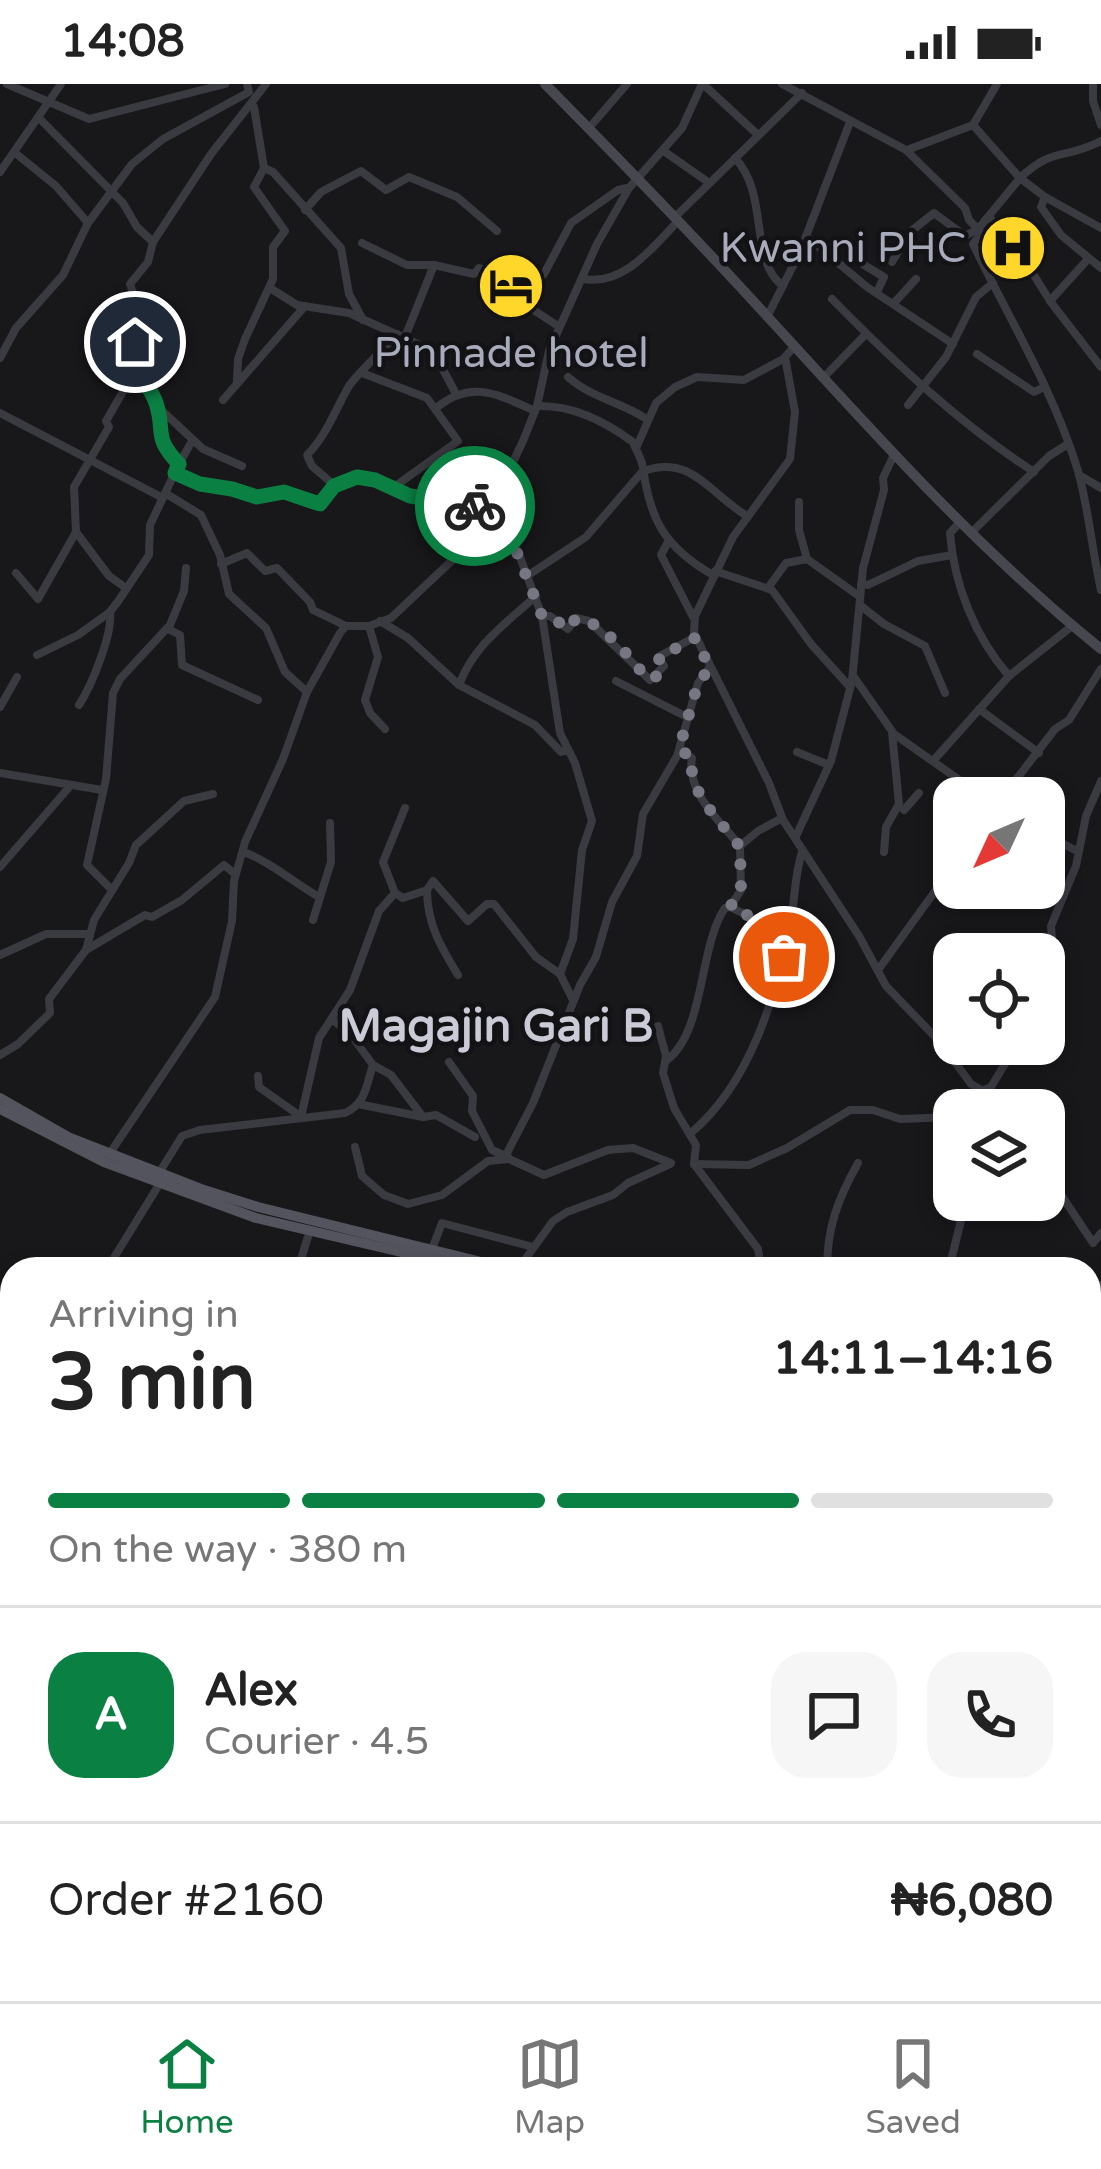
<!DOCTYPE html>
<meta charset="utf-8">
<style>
body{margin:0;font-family:"Varela Round",sans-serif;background:#f6f6f6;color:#222;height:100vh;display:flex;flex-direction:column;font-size:45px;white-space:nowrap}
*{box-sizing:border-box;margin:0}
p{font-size:39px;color:#767676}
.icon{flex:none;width:66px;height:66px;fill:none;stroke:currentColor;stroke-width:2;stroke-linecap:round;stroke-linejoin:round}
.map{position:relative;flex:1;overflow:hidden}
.sheet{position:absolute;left:0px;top:1173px;width:1101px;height:744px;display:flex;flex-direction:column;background:#fff;border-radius:36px 36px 0 0;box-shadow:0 6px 18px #0003}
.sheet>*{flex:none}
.needle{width:78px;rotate:226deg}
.controls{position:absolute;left:933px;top:693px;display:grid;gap:24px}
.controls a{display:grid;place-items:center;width:132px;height:132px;border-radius:24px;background:#fff;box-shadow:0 6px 18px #0003;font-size:60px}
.pin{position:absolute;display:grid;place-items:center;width:102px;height:102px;color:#fff;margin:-51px;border:6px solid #fff;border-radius:50%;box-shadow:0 3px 12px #0007}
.courier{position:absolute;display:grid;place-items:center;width:120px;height:120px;margin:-60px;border:9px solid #0b8043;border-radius:50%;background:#fff;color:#222;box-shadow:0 3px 15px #0007}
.overview em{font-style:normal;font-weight:700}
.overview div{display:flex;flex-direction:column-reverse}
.overview{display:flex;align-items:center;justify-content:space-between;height:204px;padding:0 48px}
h1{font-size:78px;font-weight:700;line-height:90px}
.bar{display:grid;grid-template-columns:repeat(4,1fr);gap:18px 12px;align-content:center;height:144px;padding:0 48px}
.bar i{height:15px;border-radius:9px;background:#e0e0e0}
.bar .selected{background:#0b8043}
.bar p{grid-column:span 4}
.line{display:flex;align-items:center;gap:30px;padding:0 48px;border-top:3px solid #e0e0e0}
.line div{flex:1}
.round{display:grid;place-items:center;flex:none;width:126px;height:126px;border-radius:36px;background:#f6f6f6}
.status{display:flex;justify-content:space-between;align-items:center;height:84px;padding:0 60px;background:#fff;direction:ltr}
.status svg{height:33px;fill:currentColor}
.tabs{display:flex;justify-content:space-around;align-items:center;height:168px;border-top:3px solid #e0e0e0;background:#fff;font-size:33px;color:#767676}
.tabs a{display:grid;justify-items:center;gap:6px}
.tabs .selected{color:#0b8043}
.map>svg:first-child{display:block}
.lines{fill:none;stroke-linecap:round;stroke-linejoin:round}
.street{stroke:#3a3a41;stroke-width:8}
.secondary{stroke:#46474f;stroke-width:10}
.primary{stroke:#54545e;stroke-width:10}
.done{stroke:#767783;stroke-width:12;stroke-dasharray:0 21.6}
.route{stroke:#0b8043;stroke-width:15}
.labels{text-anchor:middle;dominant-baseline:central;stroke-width:9;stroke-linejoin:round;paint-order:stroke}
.poi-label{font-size:42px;fill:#a8abbb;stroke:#131215;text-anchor:end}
.neighbourhood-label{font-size:45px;font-weight:bold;fill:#cacbd6;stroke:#131215}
</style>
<div class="status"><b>14:08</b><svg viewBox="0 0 49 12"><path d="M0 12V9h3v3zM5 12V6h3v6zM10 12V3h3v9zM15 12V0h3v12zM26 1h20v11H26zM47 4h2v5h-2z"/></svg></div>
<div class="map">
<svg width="1101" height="1917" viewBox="0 0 1101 1917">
<rect width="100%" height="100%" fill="#18171a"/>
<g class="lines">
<g class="street">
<polyline points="7,0 89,35 225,0"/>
<polyline points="703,0 757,50"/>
<polyline points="782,0 906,66 965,124 969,136 978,145 965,152 934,129 910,148 892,178"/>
<polyline points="1093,0 1093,17 1101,41"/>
<polyline points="254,23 264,84 273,88 341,164 349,210 363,236"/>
<polyline points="38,33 123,119 137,143 153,158"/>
<path d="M973,41L1020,94L978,145L981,149L973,160C1009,235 1054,307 1078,387C1089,426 1092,467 1101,506"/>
<polyline points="589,44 627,0"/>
<path d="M1101,57C1065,76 1053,62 1020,94L1045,113L1041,123L1061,151L1101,184"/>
<polyline points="907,66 973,41 997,0"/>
<polyline points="14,68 56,102 88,139"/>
<polyline points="665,68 708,98"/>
<path d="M735,74C770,111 748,176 783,202"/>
<polyline points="0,88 61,0"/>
<polyline points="1045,113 1101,144"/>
<polyline points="305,126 321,108 361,87 386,106 409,93 457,113 497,147"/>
<polyline points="675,133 802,9"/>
<polyline points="990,134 997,143 1004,143 1050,217 1101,283"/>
<polyline points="806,152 867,203 953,260"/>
<polyline points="362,159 407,181 434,181 474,190 479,184 500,190 528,210 532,225 558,242"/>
<polyline points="864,181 884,193 877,208"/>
<path d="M584,195C624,202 653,163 678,137"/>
<polyline points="270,204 297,221 349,229 433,267 455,308"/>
<polyline points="528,210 544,190 571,139 618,106 627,104"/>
<path d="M832,215C894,278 960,340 1034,388"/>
<polyline points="1050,217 1088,175"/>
<polyline points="894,219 916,195"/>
<polyline points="767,233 800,168 850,38"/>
<polyline points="405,253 434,181"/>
<polyline points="794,263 785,273 795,328 790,375 733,453 695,532 694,549 769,699 783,736 859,852 886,902 941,959 971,1000 990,1011"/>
<polyline points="977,270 1034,308 1044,303"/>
<polyline points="0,274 16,244 63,191 88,139 132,80 163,55 249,8 247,0"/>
<polyline points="362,289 427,314 458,357 394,403"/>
<path d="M568,293C593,315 622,318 648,336"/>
<polyline points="823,294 865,251"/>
<polyline points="237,297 238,275 245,255 273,195 273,163 285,147 254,103 264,84"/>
<polyline points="223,316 305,222"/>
<polyline points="908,321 946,273 976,213 993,199"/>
<path d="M537,322C573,321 604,337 633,358C635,365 642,375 643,384C650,435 664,463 713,491"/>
<polyline points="158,323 203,365 242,382"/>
<path d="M436,324C471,295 497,310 535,327"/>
<polyline points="0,329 163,414"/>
<polyline points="637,362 656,319 675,303 697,293 744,296 785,274"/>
<polyline points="179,380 192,357"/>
<path d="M644,387C691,370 710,410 747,432"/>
<polyline points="175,389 199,400 258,413 283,408 320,420 335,402 351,395 375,396 410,411 474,422 506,449 517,465 542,532 560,649 575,679 592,737 582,766 573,855 560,890"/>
<polyline points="1079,391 1101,404"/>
<path d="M335,402L312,382L307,371C327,351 335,326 349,302C356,291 385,264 397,250"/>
<polyline points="165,409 201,431 220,471 229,510 266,544 285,588 307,608"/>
<polyline points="799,418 799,446 807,475"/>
<path d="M960,438L950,449C954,501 975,553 1009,592"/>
<polyline points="76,448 109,492 126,504"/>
<polyline points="972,448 1049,372 1068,360"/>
<polyline points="668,458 661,471 693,533"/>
<polyline points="221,480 247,469 265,487 277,484 310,518 313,526 346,542"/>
<polyline points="715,487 772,506 811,560 850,603"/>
<polyline points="16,489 38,515 76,448 74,403 109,343 106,337 136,285 132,266 143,239 130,200 148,178 153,158 211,70 266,0"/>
<polyline points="527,492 586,453 641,389"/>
<polyline points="861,500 868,501 918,477 952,471"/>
<polyline points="768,504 786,479 807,475 859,512"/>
<polyline points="861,522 884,540 925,562 945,609"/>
<polyline points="542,532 550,532 568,545 576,534 589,537 650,596 664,582 658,573 695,553"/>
<polyline points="380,537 408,554 459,601 535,641 561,668 568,666"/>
<polyline points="369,542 378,573 365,616 370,629 385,645"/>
<polyline points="168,545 180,551 182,581 258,616"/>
<path d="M37,571L78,551L110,528L119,516L149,471L150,441L179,380C153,354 164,352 157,322C154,310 143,296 136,285"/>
<polyline points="854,593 894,650 985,714"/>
<polyline points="616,597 689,634"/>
<path d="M459,601C474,561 505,540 536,512"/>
<path d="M79,621C92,601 113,549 110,528"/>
<polyline points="0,623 17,593"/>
<polyline points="979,625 1039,669"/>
<path d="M680,666L692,674C686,709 721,738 740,762L741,806L730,823"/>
<polyline points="797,668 829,681"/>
<polyline points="933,677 1009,592 1072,542"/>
<polyline points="0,689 102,706"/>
<polyline points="1002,714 1055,645 1069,636 1101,585"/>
<polyline points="904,726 919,709"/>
<polyline points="1044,750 1077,767"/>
<polyline points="796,752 831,677 852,597 863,484 884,406 883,394 894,371"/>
<polyline points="740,762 758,747 782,734"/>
<path d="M244,768C272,779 293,798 319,813"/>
<polyline points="884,768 886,743 899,720 892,648"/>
<polyline points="0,783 71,701"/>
<polyline points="111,805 87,781 106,695 113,609 120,595 170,541 184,507 186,484"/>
<polyline points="427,806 433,797 468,837 487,820 494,820 536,873 560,890 573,916"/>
<path d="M395,809L403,814L427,806C427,840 441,863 458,891"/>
<polyline points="313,836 331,778 330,739"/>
<polyline points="86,866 145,831 152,833 182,816 224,781 235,790"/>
<polyline points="0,871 46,850 90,850"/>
<polyline points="878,886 954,781"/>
<polyline points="1044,892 1053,867 1051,842 1076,782 1086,732 1101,697"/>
<polyline points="658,942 666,972 663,989 674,1024 696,1061 694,1080 758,1165 761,1185"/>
<polyline points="0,971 18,960 50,929 49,915 86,866 94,836 129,779 136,761 184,717 213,710"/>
<path d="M667,976C705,948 699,861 725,824L730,823L788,851"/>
<polyline points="449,978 473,1012 472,1027 492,1066 508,1073"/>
<polyline points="373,981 391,991 423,1033"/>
<polyline points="258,992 259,1003 300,1032"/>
<polyline points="984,1006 991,1003 1017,960"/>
<polyline points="358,1020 423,1033 436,1031 475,1053"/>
<polyline points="969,1026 984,1018 995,1026"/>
<polyline points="301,1033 319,954 350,906 379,827 395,809 383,778 405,724"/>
<path d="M691,1049C750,999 775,915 790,842C795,817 794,793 802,768"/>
<polyline points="355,1063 362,1092 384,1111 408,1120 442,1111 488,1077 509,1075 544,1091 608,1066 633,1064 671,1079"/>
<polyline points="110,1069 215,913 232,837 234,797 245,758 283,675 307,608 340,549 346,542 369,542 391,534 478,452 523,357 537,322 549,267 597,160 629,104 682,44 702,0"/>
<polyline points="506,1071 533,1019 580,901 596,873 612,818 637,772 643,730 677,672 698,599 709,584"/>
<polyline points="694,1080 749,1081 787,1064 850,1026 873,1026 900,1035 954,1033"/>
<polyline points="1044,1085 1093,1159 1101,1149"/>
<path d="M159,1089L182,1052L200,1046L345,1029C366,1019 366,1002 373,981L351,951L333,936"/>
<polyline points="432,1165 442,1139 533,1163"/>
<polyline points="107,1185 160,1099"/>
<polyline points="298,1185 310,1146"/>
<polyline points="518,1185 553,1137 567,1128 613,1111 628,1099 670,1080"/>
<path d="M827,1185C827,1143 838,1115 858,1079"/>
<polyline points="949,1185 966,1116"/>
<polyline points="0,1264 12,1274"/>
<polyline points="1089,1472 1101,1479"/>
<polyline points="1089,1599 1101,1607"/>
<polyline points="1089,1684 1101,1672"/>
<polyline points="1089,1729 1101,1741"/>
<polyline points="447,1905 450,1917"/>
<polyline points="574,1905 580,1917"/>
<polyline points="714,1905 718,1913"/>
<polyline points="842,1905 848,1917"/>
<polyline points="1001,1917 1004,1905"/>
</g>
<path class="secondary" d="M545,0C620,76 694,152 766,231C872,347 978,466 1101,565"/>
<g class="primary">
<polyline points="0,1014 70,1054 201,1105 258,1123 509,1185"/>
<polyline points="0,1025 104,1078 256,1134 474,1185"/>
<polyline points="1089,1203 1101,1202"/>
<polyline points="1089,1213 1101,1212"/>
</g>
</g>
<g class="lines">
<path class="done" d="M475,422L512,456L542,532H550L568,545L576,534C605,538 628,573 648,595L655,594L664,581L658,574L695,554L710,584L698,599L679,665L692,674C687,709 722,738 740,763L741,806L730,823L788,850L784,873"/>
<path class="route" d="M135,258C128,284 148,296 156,319C166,348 152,352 179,380L175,389L200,400L232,405L257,413L284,408L320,420L334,402L357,393L375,396L410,412L475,422"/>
</g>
<defs>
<symbol id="hospital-disc" viewBox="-11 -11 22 22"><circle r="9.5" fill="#ffd72a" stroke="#131215"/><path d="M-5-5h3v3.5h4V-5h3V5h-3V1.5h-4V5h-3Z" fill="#111"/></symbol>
<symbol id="hotel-disc" viewBox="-11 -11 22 22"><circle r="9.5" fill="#ffd72a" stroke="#131215"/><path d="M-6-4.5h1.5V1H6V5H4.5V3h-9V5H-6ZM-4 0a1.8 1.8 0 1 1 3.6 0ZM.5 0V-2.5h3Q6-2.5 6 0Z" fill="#111"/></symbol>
</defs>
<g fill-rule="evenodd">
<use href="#hospital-disc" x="975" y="126" width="76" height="76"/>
<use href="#hotel-disc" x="473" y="164" width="76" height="76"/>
</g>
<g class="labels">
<g class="poi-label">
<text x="966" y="164">Kwanni PHC</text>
<text x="511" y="269" text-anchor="middle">Pinnade hotel</text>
</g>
<g class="neighbourhood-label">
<text x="496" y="943">Magajin Gari B</text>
</g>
</g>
</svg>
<div class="controls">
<a><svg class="needle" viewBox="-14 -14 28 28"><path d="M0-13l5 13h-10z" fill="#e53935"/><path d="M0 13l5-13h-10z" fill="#767676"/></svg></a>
<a><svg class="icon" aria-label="locate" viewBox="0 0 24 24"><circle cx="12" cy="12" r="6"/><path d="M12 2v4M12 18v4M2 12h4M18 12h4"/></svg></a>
<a><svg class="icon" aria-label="layers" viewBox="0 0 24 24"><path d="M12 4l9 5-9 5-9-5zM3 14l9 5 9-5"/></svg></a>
</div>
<div class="pin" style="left:784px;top:873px;background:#ea580c"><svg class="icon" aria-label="bag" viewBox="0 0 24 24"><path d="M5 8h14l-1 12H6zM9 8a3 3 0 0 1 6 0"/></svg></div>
<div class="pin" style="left:135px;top:258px;background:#1f2937"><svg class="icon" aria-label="home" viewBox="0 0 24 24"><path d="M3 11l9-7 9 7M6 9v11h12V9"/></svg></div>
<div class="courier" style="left:475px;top:422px"><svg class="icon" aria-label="bike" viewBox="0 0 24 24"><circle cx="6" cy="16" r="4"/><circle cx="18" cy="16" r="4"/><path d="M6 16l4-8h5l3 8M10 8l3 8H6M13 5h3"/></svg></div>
<section class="sheet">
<div class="overview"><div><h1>3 min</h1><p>Arriving in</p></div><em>14:11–14:16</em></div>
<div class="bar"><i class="selected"></i><i class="selected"></i><i class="selected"></i><i></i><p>On the way · 380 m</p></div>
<div class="line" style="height:216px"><b class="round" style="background:#0b8043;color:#fff">A</b><div><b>Alex</b><p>Courier · 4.5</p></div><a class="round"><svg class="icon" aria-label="chat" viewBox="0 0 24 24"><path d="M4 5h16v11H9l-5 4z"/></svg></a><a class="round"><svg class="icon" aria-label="phone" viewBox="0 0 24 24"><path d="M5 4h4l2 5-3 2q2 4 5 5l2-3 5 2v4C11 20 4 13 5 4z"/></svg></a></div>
<div class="line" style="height:156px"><div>Order #2160</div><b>₦6,080</b></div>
</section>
</div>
<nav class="tabs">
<a class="selected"><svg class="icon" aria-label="home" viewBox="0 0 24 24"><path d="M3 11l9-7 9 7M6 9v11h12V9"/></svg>Home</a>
<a><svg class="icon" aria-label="map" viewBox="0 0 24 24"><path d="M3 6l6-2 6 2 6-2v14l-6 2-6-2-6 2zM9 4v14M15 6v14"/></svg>Map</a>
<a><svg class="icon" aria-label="saved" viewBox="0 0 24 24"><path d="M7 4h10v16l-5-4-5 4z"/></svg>Saved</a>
</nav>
